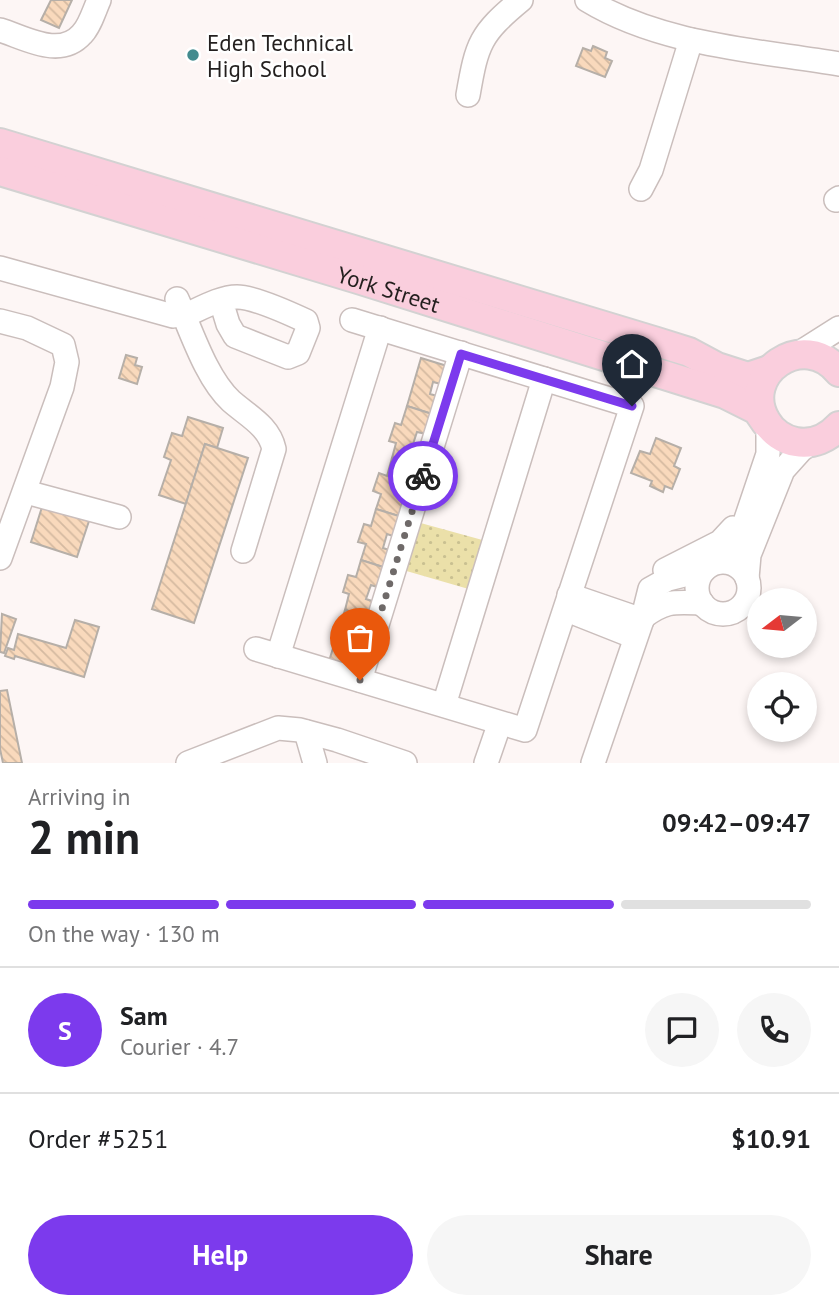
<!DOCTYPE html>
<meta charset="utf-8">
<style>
body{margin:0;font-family:"PT Sans",sans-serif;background:#f6f6f6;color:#202124;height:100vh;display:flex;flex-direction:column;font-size:26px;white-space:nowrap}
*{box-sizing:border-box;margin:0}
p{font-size:23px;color:#757577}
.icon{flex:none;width:38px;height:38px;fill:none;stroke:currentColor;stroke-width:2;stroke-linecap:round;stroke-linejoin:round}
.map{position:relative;height:763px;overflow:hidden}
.drawer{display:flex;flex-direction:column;background:#fff;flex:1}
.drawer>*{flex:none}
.needle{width:46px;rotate:254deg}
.tools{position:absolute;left:747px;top:588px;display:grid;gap:14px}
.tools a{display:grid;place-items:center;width:70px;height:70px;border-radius:50%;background:#fff;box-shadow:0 4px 10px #0003;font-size:35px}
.pin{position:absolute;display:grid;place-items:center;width:60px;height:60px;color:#fff;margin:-72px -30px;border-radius:50% 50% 50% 0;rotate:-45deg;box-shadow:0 0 7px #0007}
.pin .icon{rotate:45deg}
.courier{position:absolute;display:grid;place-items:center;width:70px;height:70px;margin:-35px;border:5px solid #7c3aed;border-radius:50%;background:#fff;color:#222;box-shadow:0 2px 9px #0007}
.headline em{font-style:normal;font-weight:800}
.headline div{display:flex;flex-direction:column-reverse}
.headline{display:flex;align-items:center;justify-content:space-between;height:119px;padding:0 28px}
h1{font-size:46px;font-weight:800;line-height:52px}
.bar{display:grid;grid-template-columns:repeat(4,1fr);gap:10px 7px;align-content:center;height:84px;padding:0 28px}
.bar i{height:9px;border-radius:5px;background:#e0e0e0}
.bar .current{background:#7c3aed}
.bar p{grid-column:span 4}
.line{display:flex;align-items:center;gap:18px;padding:0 28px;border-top:2px solid #e0e0e0}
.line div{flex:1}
.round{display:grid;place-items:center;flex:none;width:74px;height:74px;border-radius:37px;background:#f6f6f6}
.action{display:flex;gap:14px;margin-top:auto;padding:14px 28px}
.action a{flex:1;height:80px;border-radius:42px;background:#7c3aed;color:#fff;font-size:28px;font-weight:800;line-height:80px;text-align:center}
.action a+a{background:#f6f6f6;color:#202124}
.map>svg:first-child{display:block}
.grass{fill:url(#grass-dots)}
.building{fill:url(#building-back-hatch);stroke:#b6afa8;stroke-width:2}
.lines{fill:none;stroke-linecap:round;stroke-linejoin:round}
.minor-casing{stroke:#cabebc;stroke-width:26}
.major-casing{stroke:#d3d2d2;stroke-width:32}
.minor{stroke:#fff;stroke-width:23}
.major{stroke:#facedd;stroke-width:28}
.done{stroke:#6f6a69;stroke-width:7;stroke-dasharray:0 12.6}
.route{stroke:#7c3aed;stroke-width:9}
.poi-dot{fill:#438b8e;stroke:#fff;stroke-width:2.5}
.labels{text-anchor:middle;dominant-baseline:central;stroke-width:5;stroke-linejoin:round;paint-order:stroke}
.poi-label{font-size:23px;fill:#231f1e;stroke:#fff;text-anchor:start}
.street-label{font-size:23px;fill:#231f1e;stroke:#fff}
</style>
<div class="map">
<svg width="839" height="763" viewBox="0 0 839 763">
<defs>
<pattern id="grass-dots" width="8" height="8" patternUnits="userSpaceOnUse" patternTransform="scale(1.75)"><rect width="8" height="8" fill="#ebe0a9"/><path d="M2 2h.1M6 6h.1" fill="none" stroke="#c9c091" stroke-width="1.8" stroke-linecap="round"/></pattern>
<pattern id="building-back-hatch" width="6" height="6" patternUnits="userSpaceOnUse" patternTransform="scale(1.75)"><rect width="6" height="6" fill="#f9d9bc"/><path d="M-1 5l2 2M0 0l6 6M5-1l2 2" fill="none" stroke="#d5baa1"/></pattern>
</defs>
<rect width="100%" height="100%" fill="#fdf6f5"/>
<polygon class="grass" points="417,522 486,541 472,590 403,570"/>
<g class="building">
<polygon points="51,0 72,0 59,28 41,20"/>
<polygon points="593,46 607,52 605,58 612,61 605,77 576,66 583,48 591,51"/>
<polygon points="126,355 137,358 135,365 142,367 137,384 119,378"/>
<polygon points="421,358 447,366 441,384 433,382 430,394 437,396 432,414 407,406"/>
<polygon points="407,406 432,414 426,434 417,432 413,444 423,447 417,466 392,458 396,443 389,441 395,423 401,425"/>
<polygon points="188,417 223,428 217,448 205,444 186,504 159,495 171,460 164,457 172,433 182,436"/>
<polygon points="656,438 681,448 674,466 680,469 672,489 665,486 663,492 650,486 652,481 631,473 640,451 650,454"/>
<polygon points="205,444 248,458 194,623 152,609"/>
<polygon points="392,458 417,466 412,484 402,481 398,495 408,498 402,517 376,509 381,494 373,491 379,473 387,476"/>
<polygon points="42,507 89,521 77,557 31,542"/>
<polygon points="376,509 402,517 396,537 387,534 383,548 392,551 386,568 361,560 366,544 358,542 364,524 371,526"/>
<polygon points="361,560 386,568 380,588 371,585 366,599 375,602 370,618 345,610 349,594 343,592 348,575 356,577"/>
<polygon points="345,610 370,618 365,637 355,634 351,646 360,649 354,669 329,661"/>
<polygon points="2,614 16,619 4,653 0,652"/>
<polygon points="75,620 99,627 84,677 15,656 14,659 5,656 8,648 14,650 18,634 66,648"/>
<polygon points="7,690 22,763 3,763 0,749 0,691"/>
</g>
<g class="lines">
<defs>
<g id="minor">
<path d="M587,0C661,45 755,50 839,64"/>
<path d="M0,30C26,38 60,59 82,34C90,26 94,11 99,0"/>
<path d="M468,95C477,43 480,34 521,0"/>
<polyline points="641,189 651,170 691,40"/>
<polyline points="836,200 839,198"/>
<polyline points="0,268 173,316"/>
<path d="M177,299C191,330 206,378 231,401C248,416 269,426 274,449L243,551"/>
<path d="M184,316C200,309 220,297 237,297C253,297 291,314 306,321L308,328L298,353L288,357L235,336L228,324L221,301"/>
<polyline points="0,321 27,328 63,345 67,362 62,387 0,558"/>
<polyline points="798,354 839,328"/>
<polyline points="26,492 119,517"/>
<polyline points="719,562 741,534 768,454 768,425"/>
<circle cx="723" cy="588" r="26"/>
<polyline points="665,570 720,542 733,528"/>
<polyline points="747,578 749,555 783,470 801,450 812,442"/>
<polyline points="569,595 642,620"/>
<polyline points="577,614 635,637"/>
<path d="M643,617C666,600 674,602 702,603"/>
<polyline points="256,649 525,730 632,406 352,320"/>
<polyline points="278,656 380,328"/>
<polyline points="360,680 461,353"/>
<polyline points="444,705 544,379"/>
<polyline points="306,732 315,763"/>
<polyline points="188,763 278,728 300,730 337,740 405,763"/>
<polyline points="486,763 496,734"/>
<polyline points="593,763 643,617 650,589 668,579 704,570"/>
</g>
<g id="major">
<polyline points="0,143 657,342 689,352 717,367 748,377 769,370"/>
<path id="s1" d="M0,171L358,279L725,394L757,410L766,423"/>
<path d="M839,372C804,328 738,374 766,421C772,432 784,440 796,442C813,445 828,438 839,426"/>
</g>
</defs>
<use href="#minor" class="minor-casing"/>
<use href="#major" class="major-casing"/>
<use href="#minor" class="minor"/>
<use href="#major" class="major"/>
</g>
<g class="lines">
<polyline class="done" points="360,680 423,476"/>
<polyline class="route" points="423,476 461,354 632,406"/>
</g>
<circle class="poi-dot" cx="193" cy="55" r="7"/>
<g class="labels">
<g class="poi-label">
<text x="207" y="42">Eden Technical<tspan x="207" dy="26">High School</tspan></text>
</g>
<g class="street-label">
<text stroke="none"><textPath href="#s1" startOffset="406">York Street</textPath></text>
</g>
</g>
</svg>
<div class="tools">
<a><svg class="needle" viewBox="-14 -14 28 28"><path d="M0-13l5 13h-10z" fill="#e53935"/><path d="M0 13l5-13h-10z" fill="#757577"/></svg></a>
<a><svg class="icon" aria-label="locate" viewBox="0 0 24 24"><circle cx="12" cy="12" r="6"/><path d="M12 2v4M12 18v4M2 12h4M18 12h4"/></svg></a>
</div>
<div class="pin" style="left:360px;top:680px;background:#ea580c"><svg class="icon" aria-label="bag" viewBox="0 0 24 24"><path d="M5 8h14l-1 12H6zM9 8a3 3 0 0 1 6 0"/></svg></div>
<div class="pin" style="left:632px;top:406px;background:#1f2937"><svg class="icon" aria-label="home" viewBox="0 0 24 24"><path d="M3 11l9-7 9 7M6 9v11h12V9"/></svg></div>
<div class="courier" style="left:423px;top:476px"><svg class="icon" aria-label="bike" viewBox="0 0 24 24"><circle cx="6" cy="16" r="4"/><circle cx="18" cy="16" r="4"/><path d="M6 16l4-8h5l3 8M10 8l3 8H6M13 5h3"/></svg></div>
</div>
<section class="drawer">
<div class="headline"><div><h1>2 min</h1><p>Arriving in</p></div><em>09:42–09:47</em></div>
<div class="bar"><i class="current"></i><i class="current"></i><i class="current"></i><i></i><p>On the way · 130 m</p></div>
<div class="line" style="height:126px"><b class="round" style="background:#7c3aed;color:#fff">S</b><div><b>Sam</b><p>Courier · 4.7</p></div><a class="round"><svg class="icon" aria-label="chat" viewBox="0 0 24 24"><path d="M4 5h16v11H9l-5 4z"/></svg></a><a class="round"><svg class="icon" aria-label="phone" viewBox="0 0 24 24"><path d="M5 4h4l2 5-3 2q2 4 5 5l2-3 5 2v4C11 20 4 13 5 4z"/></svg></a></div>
<div class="line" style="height:91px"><div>Order #5251</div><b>$10.91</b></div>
<div class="action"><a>Help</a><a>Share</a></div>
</section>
